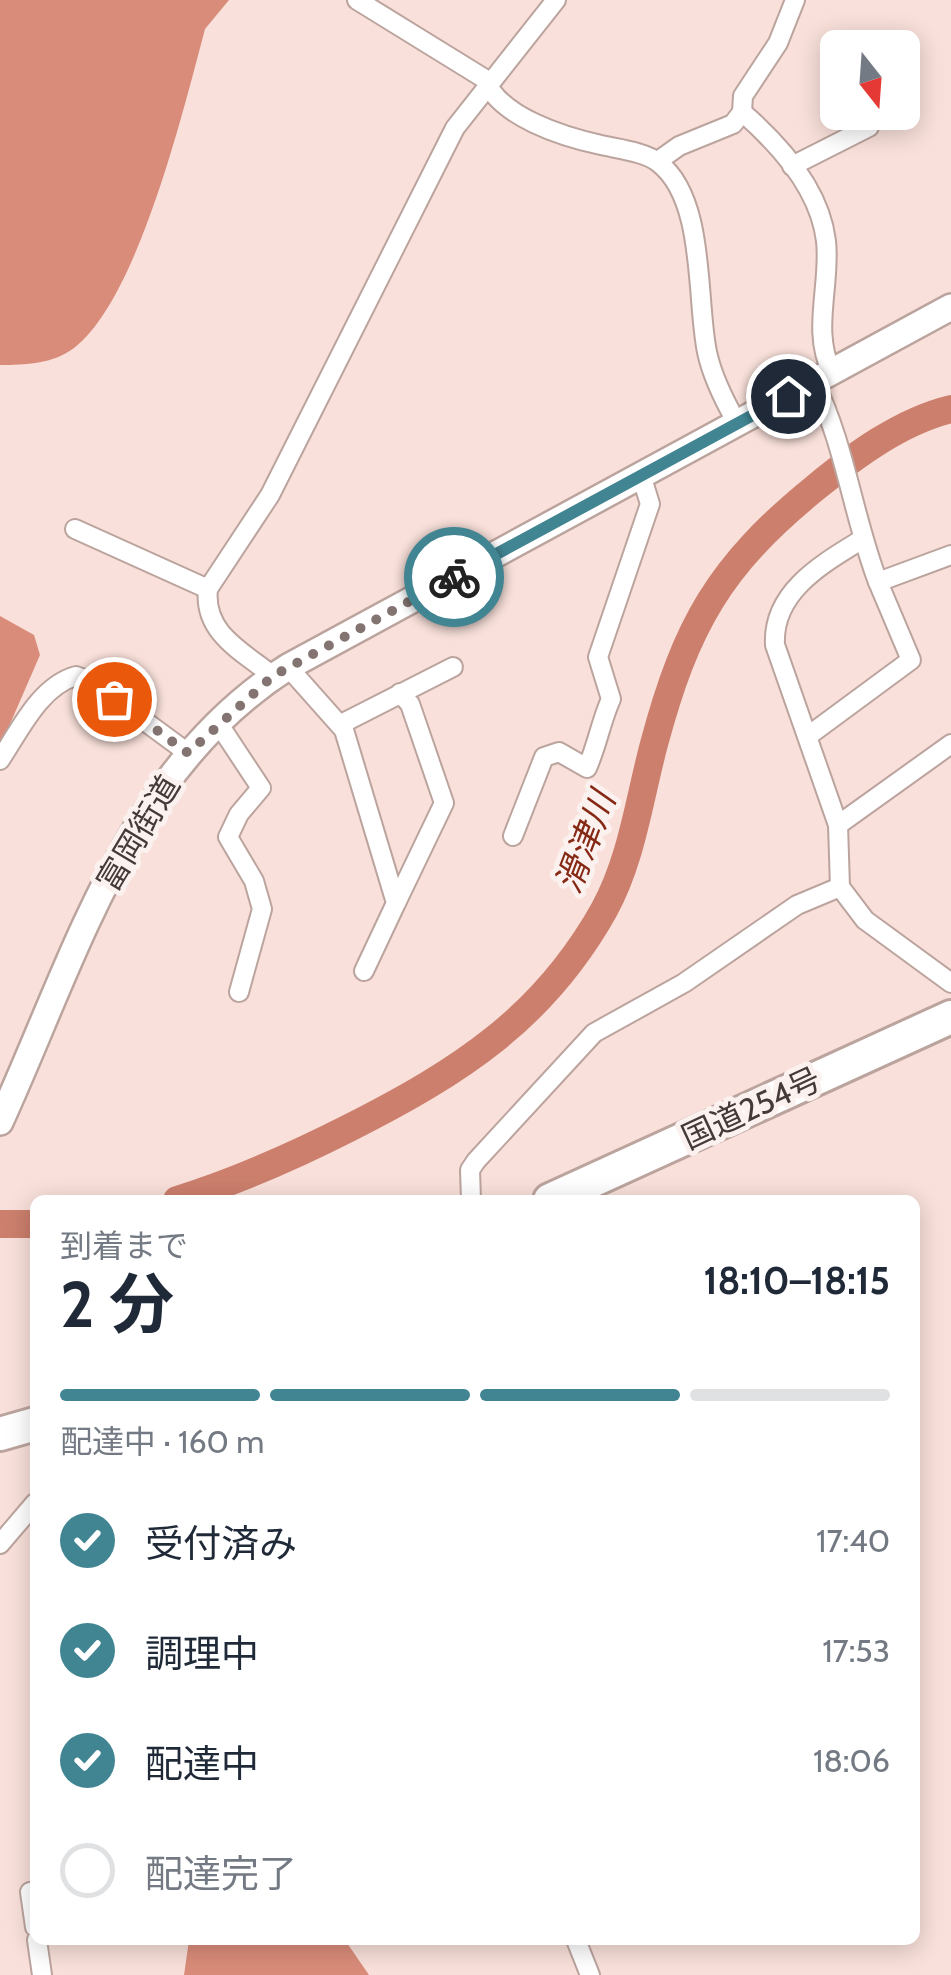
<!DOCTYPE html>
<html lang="ja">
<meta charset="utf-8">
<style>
body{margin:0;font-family:Cabin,"Noto Sans JP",sans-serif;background:#f6f6f7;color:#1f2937;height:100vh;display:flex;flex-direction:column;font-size:38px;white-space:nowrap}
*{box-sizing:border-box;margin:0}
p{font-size:32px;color:#747a83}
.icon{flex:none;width:55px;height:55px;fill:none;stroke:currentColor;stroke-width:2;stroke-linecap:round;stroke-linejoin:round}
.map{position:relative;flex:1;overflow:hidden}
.details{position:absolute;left:30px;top:1195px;width:890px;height:750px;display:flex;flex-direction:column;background:#fff;border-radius:15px;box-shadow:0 5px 25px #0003}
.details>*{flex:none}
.needle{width:65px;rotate:163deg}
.fabs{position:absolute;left:820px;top:30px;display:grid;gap:20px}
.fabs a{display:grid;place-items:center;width:100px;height:100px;border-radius:15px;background:#fff;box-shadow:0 5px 25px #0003;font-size:50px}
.pin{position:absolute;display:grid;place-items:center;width:85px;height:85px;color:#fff;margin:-42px;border:5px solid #fff;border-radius:50%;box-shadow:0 2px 10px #0007}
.courier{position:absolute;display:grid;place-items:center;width:100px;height:100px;margin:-50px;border:8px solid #418593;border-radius:50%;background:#fff;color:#222;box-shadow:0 2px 12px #0007}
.headline em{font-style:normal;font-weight:700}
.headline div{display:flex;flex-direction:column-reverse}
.headline{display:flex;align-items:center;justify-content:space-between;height:170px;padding:0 30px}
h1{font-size:65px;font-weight:700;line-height:75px}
.bar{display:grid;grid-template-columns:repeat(4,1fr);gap:15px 10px;align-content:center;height:120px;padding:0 30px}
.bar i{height:12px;border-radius:8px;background:#e0e1e3}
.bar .current{background:#418593}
.bar p{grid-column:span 4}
ol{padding:0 30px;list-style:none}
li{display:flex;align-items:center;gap:30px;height:110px}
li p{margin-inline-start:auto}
li .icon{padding:10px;border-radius:50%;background:#418593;color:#fff;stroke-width:4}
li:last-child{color:#747a83}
li i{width:55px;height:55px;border:5px solid #e0e1e3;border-radius:50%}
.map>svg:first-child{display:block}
.forest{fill:#da8c7a}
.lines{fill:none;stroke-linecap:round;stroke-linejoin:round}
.river{stroke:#cc7f6d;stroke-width:28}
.street-casing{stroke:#bca49e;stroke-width:22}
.secondary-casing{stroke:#bca49e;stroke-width:30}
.highway-casing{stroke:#bca49e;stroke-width:38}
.street{stroke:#fff;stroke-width:18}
.secondary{stroke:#fff;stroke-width:25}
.highway{stroke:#fff;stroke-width:32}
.done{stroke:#837471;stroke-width:10;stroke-dasharray:0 18}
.route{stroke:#418593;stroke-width:12}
.labels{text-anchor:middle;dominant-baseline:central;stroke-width:10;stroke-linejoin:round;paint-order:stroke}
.street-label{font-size:32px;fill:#443a38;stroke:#fbf1ef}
.water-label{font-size:35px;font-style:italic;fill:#852914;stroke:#fbf1ef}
</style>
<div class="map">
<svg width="951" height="1975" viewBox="0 0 951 1975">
<rect width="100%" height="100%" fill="#f9e0da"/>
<g class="forest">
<path d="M0,0H229L205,29C184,108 138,299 74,348C53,364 25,365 0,365Z"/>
<polygon points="0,616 34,635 40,655 0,747"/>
<polygon points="189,1940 345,1940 369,1975 184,1975"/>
</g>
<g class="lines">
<g class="river">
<path d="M177,1200C238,1181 294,1156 351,1127C459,1072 543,1019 604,910C632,859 639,800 654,744C686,625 719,566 815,488C854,456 901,421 951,409"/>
<polyline points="0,1224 35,1224"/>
</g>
<defs>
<g id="street">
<path d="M357,0L485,79C499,117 564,137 601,145C618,149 646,152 659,163C706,200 696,299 707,352C712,376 725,402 737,423"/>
<path d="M742,112C779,144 820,190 826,241C831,284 811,332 832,372"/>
<polyline points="658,161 679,146 733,124 742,112 743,96 778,43 795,0"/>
<polyline points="792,166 869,127"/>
<path d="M814,382C845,444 853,517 878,582L951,555"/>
<polyline points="75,529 208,589"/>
<path d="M861,540C822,564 772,592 775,645L838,825L840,887L865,920L951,983"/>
<polyline points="288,667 344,730 396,903 364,971"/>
<path d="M273,676C242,651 203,633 208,589L270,495L455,128L556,0"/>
<polyline points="218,723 261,788 239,814 228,837 254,881 262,909 239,992"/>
<polyline points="341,724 453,667"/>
<polyline points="808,736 911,660 878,582"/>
<path d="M0,760C20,730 40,686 76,676L90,681L188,753"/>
<polyline points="838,825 951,744"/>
<path d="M513,836L544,757L559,752L587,768C597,746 601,721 611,699L598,657L650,504L641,475"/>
<polyline points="396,903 444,803 410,704 400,693"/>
<polyline points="471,1200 470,1170 476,1161 594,1033 684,983 797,905 840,887"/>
<polyline points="0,1544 35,1503"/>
<polyline points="30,1892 35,1927"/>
<polyline points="37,1940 42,1975"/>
<polyline points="576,1940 590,1975"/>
</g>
<path id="secondary" d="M0,1122C75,958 127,769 288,667L951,307"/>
<g id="highway">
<polyline points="550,1200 951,1017"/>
<polyline points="0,1434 35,1424"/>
</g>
</defs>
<use href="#street" class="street-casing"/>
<use href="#secondary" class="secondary-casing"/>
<use href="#highway" class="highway-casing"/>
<use href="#street" class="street"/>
<use href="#secondary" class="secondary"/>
<use href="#highway" class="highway"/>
</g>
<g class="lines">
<polyline class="done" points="114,699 188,753 273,676 454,577"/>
<polyline class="route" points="454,577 788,396"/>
</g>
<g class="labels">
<g class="street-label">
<text transform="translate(138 833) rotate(-59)">富岡街道</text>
<text transform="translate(751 1108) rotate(-25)">国道254号</text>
</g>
<g class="water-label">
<text transform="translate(585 842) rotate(-69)">滑津川</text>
</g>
</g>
</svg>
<div class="fabs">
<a><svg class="needle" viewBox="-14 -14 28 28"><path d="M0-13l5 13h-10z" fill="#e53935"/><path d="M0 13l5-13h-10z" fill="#747a83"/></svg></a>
</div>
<div class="pin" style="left:114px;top:699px;background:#ea580c"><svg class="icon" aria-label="bag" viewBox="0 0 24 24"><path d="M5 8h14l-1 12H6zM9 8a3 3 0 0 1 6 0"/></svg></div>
<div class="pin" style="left:788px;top:396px;background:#1f2937"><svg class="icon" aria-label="home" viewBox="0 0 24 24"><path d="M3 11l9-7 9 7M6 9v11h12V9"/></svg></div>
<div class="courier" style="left:454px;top:577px"><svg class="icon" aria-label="bike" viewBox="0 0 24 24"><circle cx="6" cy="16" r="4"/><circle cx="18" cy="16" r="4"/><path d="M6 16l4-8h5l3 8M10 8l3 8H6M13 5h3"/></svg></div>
<section class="details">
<div class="headline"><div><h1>2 分</h1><p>到着まで</p></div><em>18:10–18:15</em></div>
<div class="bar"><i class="current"></i><i class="current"></i><i class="current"></i><i></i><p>配達中 · 160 m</p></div>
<ol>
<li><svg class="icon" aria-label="check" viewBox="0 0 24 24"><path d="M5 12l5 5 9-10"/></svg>受付済み<p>17:40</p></li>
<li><svg class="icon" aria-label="check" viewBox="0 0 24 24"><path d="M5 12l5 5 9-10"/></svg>調理中<p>17:53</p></li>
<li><svg class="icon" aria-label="check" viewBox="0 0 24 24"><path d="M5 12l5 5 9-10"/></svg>配達中<p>18:06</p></li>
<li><i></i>配達完了</li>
</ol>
</section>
</div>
